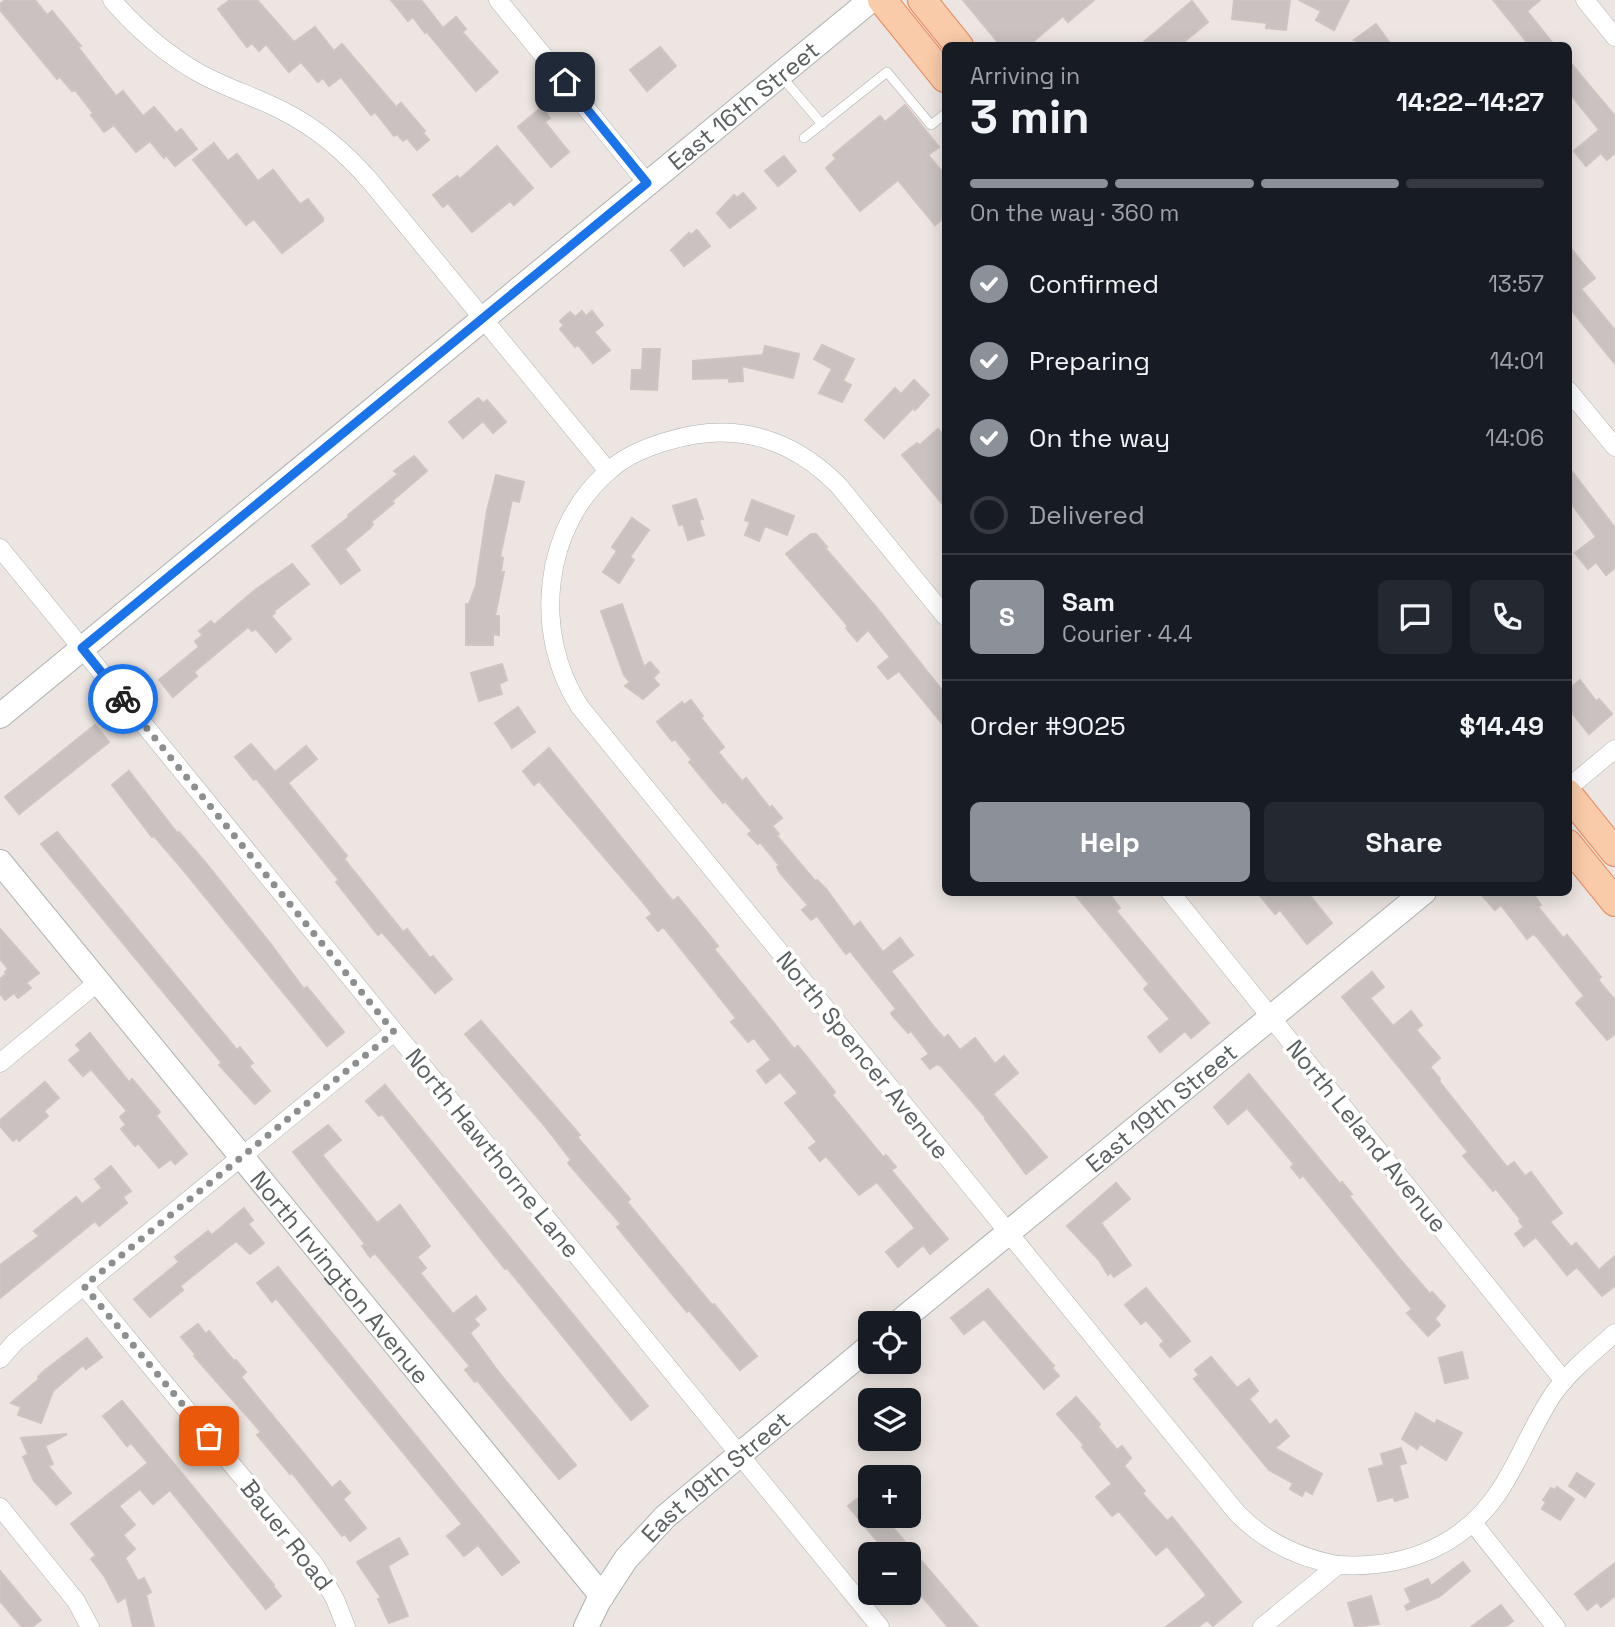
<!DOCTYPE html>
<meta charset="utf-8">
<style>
body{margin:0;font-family:"Space Grotesk",sans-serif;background:#242831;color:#f1f3f6;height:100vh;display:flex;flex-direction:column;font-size:26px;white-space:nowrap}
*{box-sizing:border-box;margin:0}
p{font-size:23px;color:#9ea1a6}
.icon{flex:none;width:38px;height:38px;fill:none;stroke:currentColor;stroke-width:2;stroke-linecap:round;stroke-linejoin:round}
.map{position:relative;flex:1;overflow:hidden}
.drawer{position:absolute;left:942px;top:42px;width:630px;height:854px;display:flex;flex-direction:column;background:#171b24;border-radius:10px;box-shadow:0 4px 18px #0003}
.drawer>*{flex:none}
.fabs{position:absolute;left:858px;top:1311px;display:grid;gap:14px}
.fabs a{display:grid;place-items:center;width:63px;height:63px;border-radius:10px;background:#171b24;box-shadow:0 4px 18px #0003;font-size:35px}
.pin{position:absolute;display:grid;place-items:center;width:60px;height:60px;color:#fff;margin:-30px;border-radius:14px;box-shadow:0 4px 10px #0006}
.courier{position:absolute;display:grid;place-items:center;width:70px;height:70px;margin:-35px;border:5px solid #1a73e8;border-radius:50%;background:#fff;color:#222;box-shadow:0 2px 9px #0007}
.overview em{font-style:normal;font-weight:800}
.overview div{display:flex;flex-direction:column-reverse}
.overview{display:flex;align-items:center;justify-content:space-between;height:119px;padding:0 28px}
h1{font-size:46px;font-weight:800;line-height:52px}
.bar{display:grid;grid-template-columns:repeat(4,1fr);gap:10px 7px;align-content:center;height:84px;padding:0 28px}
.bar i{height:9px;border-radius:5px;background:#363941}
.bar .active{background:#8c9099}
.bar p{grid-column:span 4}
.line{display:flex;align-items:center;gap:18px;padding:0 28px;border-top:2px solid #363941}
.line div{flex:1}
.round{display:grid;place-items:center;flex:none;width:74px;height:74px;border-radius:10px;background:#242831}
ol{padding:0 28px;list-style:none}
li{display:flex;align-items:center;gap:21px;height:77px}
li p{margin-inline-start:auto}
li .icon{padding:7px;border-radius:50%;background:#8c9099;color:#fff;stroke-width:4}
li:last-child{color:#9ea1a6}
li i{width:38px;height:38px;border:4px solid #363941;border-radius:50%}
.cta{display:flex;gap:14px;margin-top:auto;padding:14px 28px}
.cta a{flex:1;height:80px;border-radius:10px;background:#8c9099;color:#fff;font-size:28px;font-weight:800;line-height:80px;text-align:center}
.cta a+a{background:#242831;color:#f1f3f6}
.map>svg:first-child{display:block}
.building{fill:#c9c2c0;stroke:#d0c4c0;stroke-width:2}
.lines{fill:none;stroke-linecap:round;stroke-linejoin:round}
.lane-casing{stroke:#adb2b3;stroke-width:10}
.street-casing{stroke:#adb2b3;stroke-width:19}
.secondary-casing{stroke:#acb2b4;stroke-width:26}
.primary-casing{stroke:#e8895e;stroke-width:30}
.lane{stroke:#fff;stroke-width:9}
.street{stroke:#fff;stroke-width:18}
.secondary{stroke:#fff;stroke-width:24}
.primary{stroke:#f9cba8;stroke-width:28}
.done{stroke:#8d8f8e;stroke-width:7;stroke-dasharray:0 12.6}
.route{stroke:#1a73e8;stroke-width:9}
.labels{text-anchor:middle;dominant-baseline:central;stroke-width:7;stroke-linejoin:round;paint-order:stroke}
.street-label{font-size:24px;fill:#5a6061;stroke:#fff}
</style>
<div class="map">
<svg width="1615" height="1627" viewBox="0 0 1615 1627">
<rect width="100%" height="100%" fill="#ece5e1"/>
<g class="building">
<polygon points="5,0 35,0 47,15 52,11 81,46 78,47 116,96 123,91 143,116 154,107 176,133 181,129 197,149 175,166 166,155 164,158 150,141 136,152 114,125 104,132 91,115 93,113 75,90 72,91 60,77 57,79 0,10 0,4"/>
<polygon points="230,0 257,0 294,42 315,27 334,51 342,44 396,107 401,103 425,131 423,133 429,140 417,150 407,138 403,141 397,134 394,136 375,112 371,115 341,77 329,86 323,78 318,82 301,62 289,72 266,44 259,51 252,43 247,47 218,9"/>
<polygon points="391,0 421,0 443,28 456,17 466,29 462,32 498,72 476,91 427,32 425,33 413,17 408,21"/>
<polygon points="963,0 1094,0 1068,22 1063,16 1028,46 1001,46"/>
<polygon points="1234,0 1290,0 1286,30 1266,28 1267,23 1232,19"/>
<polygon points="1299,0 1349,0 1334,30 1316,20 1321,11"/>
<polygon points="1493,0 1540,0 1527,11 1555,46 1530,46"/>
<polygon points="1192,1 1208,22 1179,46 1139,46"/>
<polygon points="1376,24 1392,46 1366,46 1354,40"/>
<polygon points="660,47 676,66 647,91 630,70"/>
<polygon points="1568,60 1615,116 1615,153 1607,160 1601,153 1586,166 1574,151 1599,130 1568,91"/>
<polygon points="905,105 939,147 928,155 945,175 945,217 935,225 898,180 860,211 826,168 836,159 833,155 880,116 885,122"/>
<polygon points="542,107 550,118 545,122 569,152 551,167 518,127"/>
<polygon points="214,143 228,161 237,154 258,181 273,170 300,204 308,199 323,218 323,221 282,253 254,219 246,225 193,160"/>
<polygon points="497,146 533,188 514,205 510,201 472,232 448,203 443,207 433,195 457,176 460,179"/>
<polygon points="784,156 796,171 778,186 765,171"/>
<polygon points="743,193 756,208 730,228 717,213 734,195 737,198"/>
<polygon points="697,230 710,246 684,266 671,250 689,233 691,235"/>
<polygon points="1568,245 1595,278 1581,289 1615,330 1615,364 1568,306"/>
<polygon points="582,311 586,316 592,311 603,325 594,332 610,350 593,363 578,345 575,347 560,329 564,325 560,321 570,312 575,317"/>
<polygon points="822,345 854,359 843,381 851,385 842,402 819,393 832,369 814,359"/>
<polygon points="765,346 799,354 793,378 742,366 743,381 729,382 729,378 693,379 693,361 763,355"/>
<polygon points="643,349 660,349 657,390 631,389 632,370 642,370"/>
<polygon points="914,380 929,395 915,410 913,408 884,438 865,420 895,388 901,394"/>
<polygon points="478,398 483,403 487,400 506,422 493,433 483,421 463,438 449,422"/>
<polygon points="938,429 945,437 945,507 902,455 917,443 920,445"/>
<polygon points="414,456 427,471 392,501 394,503 371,522 373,524 370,528 345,549 360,570 341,584 312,546 349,517 348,515 398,474 394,471"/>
<polygon points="1568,466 1615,528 1615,568 1606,575 1596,562 1588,569 1575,553 1596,537 1568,499"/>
<polygon points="496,475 524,482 519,502 512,500 500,557 503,558 501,572 504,572 495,616 499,616 499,635 493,634 493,645 466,645 466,604 469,604 476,585 487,511"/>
<polygon points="696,499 703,519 699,520 704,535 688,540 683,524 679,525 673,506"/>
<polygon points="752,500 794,516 787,535 765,526 759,541 745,535 750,522 745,520"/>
<polygon points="632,518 649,530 630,557 634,560 619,583 603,572 617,551 612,547"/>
<polygon points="811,534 816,534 827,547 825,548 876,607 945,694 945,727 899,671 888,679 878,667 890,657 868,630 857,641 846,628 848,626 786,554"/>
<polygon points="292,564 309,584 274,611 275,613 271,616 291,639 276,652 256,629 252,631 248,627 194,672 197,676 173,697 159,680 199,647 195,641 203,635 199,631 211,621 214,625 255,590"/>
<polygon points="622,604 644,667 650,662 659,672 653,678 659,685 643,699 625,686 630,682 624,675 601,611"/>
<polygon points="502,664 507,680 499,684 502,694 479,701 471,673"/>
<polygon points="1580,680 1596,701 1599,699 1612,714 1589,734 1568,708 1568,690"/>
<polygon points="691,700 703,716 701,718 724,747 718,752 742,781 746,778 770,808 772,806 782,818 772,826 779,834 777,836 815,881 817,880 826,889 854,927 860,922 883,952 900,938 913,955 891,971 934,1027 944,1038 948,1035 960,1050 975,1038 995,1064 1004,1056 1018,1073 993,1094 1047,1157 1026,1174 985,1119 986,1118 941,1066 937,1064 930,1069 922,1059 929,1054 911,1031 908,1033 892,1015 891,1013 896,1009 850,951 846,954 817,916 811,920 802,910 808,905 780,873 777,867 779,865 760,842 758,844 748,834 752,831 725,801 723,803 689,762 692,760 675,739 672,741 657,722 682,702 684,705"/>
<polygon points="518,707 535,732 512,748 495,723"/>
<polygon points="95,725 109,742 19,814 5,797"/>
<polygon points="251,744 275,772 306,746 317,759 288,783 347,856 344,859 403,932 407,929 430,958 433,956 452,979 435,993 382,932 378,935 336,882 339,880 256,778 254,780 235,757"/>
<polygon points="549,748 666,893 673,901 678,897 701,925 718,946 714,949 773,1022 794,1049 798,1046 835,1092 832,1095 883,1157 886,1155 896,1167 891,1170 948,1239 930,1254 923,1245 898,1267 886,1252 915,1228 877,1182 859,1195 826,1156 820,1161 809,1148 817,1142 785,1103 798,1093 780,1072 766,1083 757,1071 771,1060 754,1038 748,1042 731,1022 736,1018 665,929 663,927 658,931 647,918 652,914 641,900 539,781 534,785 523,771"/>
<polygon points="129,771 178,834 179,832 205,862 270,943 304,989 307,987 344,1032 327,1046 180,866 154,836 152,837 112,785"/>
<polygon points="57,832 237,1050 240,1047 253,1063 249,1066 270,1091 255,1104 219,1065 222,1063 41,844"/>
<polygon points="1073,892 1108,892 1120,908 1116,911 1209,1023 1191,1038 1185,1031 1160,1052 1148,1037 1170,1019 1144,989 1149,984"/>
<polygon points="1257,892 1307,892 1332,923 1307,944 1280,910 1275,914"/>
<polygon points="1479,892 1532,892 1541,905 1538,907 1563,938 1567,935 1601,977 1598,980 1615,1000 1615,1034 1607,1040 1576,1003 1584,996 1537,937 1533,934 1527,939 1501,905 1495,910"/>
<polygon points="0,929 39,973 26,983 31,988 18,998 14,993 5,1000 0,993 0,979 6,974 5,972 8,969 0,959"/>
<polygon points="1372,972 1384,987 1370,998 1393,1026 1411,1011 1422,1025 1416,1030 1440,1058 1430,1067 1440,1079 1439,1081 1507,1167 1514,1162 1525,1176 1531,1172 1562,1213 1550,1222 1571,1247 1576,1243 1599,1270 1615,1256 1615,1286 1602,1296 1577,1267 1567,1275 1536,1237 1524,1246 1515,1234 1524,1227 1519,1221 1520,1219 1496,1189 1493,1191 1463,1156 1468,1152 1342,997"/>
<polygon points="481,1021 580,1135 577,1137 630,1199 627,1202 712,1305 714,1304 757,1356 740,1370 689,1310 687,1312 640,1255 617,1227 621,1224 568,1163 571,1160 544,1125 465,1034"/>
<polygon points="90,1033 129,1082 132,1079 160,1112 156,1116 187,1154 175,1164 171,1159 159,1168 138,1143 135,1146 121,1129 126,1125 120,1117 127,1111 91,1069 83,1076 69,1060 81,1050 76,1045"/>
<polygon points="1249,1074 1340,1184 1342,1182 1352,1194 1349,1196 1398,1257 1430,1294 1432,1292 1445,1306 1435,1319 1440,1325 1428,1336 1407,1313 1412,1309 1303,1175 1300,1178 1291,1167 1294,1164 1247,1108 1228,1124 1214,1107"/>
<polygon points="45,1082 59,1098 44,1111 48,1116 19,1141 17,1138 13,1141 0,1126 0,1120"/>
<polygon points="385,1085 648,1406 631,1420 507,1268 505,1269 382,1114 379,1116 366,1101"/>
<polygon points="328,1125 341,1140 322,1155 377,1223 400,1205 430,1246 417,1257 426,1268 420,1273 453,1314 476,1296 486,1309 474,1319 479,1325 470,1333 500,1374 576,1465 559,1479 477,1380 475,1382 465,1370 470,1366 375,1253 370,1257 362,1246 365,1244 293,1152"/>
<polygon points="111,1166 131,1191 123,1197 127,1203 99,1226 95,1221 0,1298 0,1265 39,1236 34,1231 76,1197 82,1204 102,1188 95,1179"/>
<polygon points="1116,1183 1130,1199 1101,1223 1131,1265 1114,1277 1110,1272 1108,1275 1099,1260 1067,1226"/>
<polygon points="244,1208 253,1220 248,1224 264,1243 250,1254 236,1241 180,1286 183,1290 150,1317 134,1299 179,1262 175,1257 208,1231 212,1235"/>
<polygon points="278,1267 519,1562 502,1575 478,1545 464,1556 447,1536 462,1524 276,1298 272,1302 257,1283"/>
<polygon points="1146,1288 1190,1341 1170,1357 1160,1345 1164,1341 1146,1320 1141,1324 1125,1305"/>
<polygon points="988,1289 1054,1366 1052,1368 1059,1376 1044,1389 984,1319 964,1334 951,1318"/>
<polygon points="198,1324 206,1334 209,1331 234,1361 236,1360 246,1372 241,1377 332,1488 340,1481 350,1493 343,1499 366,1528 350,1541 345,1534 342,1536 292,1473 290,1474 257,1435 261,1432 194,1356 196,1355 181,1337"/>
<polygon points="87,1338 102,1357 86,1369 83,1365 53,1391 41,1423 18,1415 21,1407 11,1403 39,1379 38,1377 44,1371"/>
<polygon points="1462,1352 1468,1378 1445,1383 1439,1358"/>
<polygon points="1211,1357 1237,1388 1249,1379 1258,1391 1249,1399 1270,1425 1276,1420 1289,1436 1275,1448 1322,1474 1312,1494 1305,1490 1302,1496 1290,1489 1293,1483 1269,1470 1194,1379 1199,1375 1195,1370"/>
<polygon points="1076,1397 1100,1424 1098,1427 1117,1450 1122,1446 1131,1458 1124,1466 1145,1491 1142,1493 1167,1521 1172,1517 1241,1602 1213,1626 1207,1620 1198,1627 1166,1627 1206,1596 1205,1593 1167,1546 1156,1555 1119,1511 1112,1516 1096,1497 1112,1484 1082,1447 1084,1445 1057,1414"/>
<polygon points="122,1401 274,1585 273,1586 281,1596 266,1609 170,1490 153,1504 140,1489 119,1506 135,1525 123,1535 135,1549 125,1558 138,1581 144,1578 151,1592 146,1595 154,1627 133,1627 126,1597 118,1602 105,1577 91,1559 96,1555 71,1524 148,1463 131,1443 127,1446 103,1416"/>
<polygon points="1416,1413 1435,1424 1437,1420 1462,1433 1446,1460 1420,1444 1417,1449 1402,1439"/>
<polygon points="67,1434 45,1446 53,1464 48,1466 71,1493 56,1505 34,1481 23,1457 28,1454 21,1438"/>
<polygon points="1401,1448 1406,1463 1399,1465 1408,1497 1395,1501 1393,1497 1378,1501 1369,1469 1384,1465 1381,1454"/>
<polygon points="1577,1473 1594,1484 1585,1497 1569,1486"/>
<polygon points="1557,1487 1574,1499 1560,1520 1542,1509 1546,1502 1543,1500 1551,1488 1555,1490"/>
<polygon points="870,1489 870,1516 883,1516 978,1627 948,1627 921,1595 919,1597 908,1583 908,1554 884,1554 877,1545 879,1543 848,1506"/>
<polygon points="399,1538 408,1554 388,1566 408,1616 389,1623 378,1599 381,1598 357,1562"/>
<polygon points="1463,1562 1470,1571 1439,1597 1407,1610 1405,1606 1411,1602 1405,1589 1428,1579 1431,1586"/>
<polygon points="1615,1563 1615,1596 1601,1607 1597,1602 1587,1610 1575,1594"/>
<polygon points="0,1571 41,1620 32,1627 22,1627 0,1601"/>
<polygon points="1371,1596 1379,1624 1355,1627 1348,1603"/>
<polygon points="1501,1605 1513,1621 1505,1627 1471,1627"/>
</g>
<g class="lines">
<defs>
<g id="lane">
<polyline points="781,76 822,124"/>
<polyline points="804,138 887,72 931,125 945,114"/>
</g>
<g id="street">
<path d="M112,0C137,29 166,54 199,73C226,88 256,97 283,111C317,128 346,153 371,182L608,471"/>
<polyline points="498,0 647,183"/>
<polyline points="1585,0 1615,37"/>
<polyline points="1568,390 1615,447"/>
<polyline points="0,548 880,1627"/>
<path d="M945,616L839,486C791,437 733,421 668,441C647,447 627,455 611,469C542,526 532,634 580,707L1237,1513C1265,1542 1299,1558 1338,1565"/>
<polyline points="1568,788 1615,749"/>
<polyline points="1170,892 1564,1381"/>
<polyline points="0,1063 98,982"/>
<polyline points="84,1286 315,1565 335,1599 346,1627"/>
<polyline points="0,1359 15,1342 394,1032"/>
<polyline points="0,1507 76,1601 90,1627"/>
<polyline points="1473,1523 1556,1627"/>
<path d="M1262,1627L1338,1565C1405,1569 1465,1546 1502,1487C1521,1457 1534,1422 1554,1393C1570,1370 1594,1352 1615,1333"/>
</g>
<g id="secondary">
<path id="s1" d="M0,716L871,0"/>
<path id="s2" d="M0,862L602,1596"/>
<path id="s3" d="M898,1323L1424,892"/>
<path id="s4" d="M586,1627L598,1602L626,1559L665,1517L870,1346"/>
</g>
<g id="primary">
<polyline points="882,0 945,78"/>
<polyline points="922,0 959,46"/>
<polyline points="1568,794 1615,852"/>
<polyline points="1568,844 1615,902"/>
</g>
</defs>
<use href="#lane" class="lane-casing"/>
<use href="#street" class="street-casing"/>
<use href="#secondary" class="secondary-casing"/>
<use href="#primary" class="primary-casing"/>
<use href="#lane" class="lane"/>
<use href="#street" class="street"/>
<use href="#secondary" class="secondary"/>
<use href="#primary" class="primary"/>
</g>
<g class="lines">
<polyline class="done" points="123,699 394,1032 84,1286 209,1436"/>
<polyline class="route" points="123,699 82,648 647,183 565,82"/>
</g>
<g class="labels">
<g class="street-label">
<text stroke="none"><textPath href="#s1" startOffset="962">East 16th Street</textPath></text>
<text transform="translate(863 1055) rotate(51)">North Spencer Avenue</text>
<text stroke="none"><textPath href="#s3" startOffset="340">East 19th Street</textPath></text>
<text transform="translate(1367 1136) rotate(51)">North Leland Avenue</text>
<text transform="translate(493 1153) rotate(51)">North Hawthorne Lane</text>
<text stroke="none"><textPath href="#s2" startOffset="537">North Irvington Avenue</textPath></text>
<text stroke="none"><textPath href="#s4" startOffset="201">East 19th Street</textPath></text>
<text transform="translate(287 1535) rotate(52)">Bauer Road</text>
</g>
</g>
</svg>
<div class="fabs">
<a><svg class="icon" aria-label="locate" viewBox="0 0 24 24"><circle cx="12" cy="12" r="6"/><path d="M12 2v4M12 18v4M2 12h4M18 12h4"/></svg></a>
<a><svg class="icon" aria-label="layers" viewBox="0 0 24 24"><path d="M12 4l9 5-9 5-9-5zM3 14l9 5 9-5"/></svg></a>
<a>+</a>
<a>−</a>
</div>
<div class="pin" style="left:209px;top:1436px;background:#ea580c"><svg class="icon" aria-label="bag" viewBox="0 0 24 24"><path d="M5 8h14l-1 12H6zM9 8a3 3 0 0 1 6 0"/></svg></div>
<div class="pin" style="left:565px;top:82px;background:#1f2937"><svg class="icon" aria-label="home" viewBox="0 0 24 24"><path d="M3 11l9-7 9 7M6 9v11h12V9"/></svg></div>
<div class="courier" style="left:123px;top:699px"><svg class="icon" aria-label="bike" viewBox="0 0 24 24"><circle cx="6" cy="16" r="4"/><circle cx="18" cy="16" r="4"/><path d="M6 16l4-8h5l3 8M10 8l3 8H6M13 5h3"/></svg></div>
<section class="drawer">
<div class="overview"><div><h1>3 min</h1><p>Arriving in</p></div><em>14:22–14:27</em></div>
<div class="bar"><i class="active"></i><i class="active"></i><i class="active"></i><i></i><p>On the way · 360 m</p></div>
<ol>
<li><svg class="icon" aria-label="check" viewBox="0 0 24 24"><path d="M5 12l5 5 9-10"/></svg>Confirmed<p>13:57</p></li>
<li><svg class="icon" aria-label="check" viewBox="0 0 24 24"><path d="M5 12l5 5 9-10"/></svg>Preparing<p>14:01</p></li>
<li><svg class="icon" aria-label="check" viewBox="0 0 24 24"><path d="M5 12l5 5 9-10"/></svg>On the way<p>14:06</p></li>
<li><i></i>Delivered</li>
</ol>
<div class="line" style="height:126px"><b class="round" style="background:#8c9099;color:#fff">S</b><div><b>Sam</b><p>Courier · 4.4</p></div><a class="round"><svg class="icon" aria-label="chat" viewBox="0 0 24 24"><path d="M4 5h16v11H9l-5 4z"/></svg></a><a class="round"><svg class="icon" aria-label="phone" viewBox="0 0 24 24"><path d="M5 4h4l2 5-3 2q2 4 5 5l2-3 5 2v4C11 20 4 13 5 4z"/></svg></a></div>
<div class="line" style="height:91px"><div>Order #9025</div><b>$14.49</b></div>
<div class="cta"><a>Help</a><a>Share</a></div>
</section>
</div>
